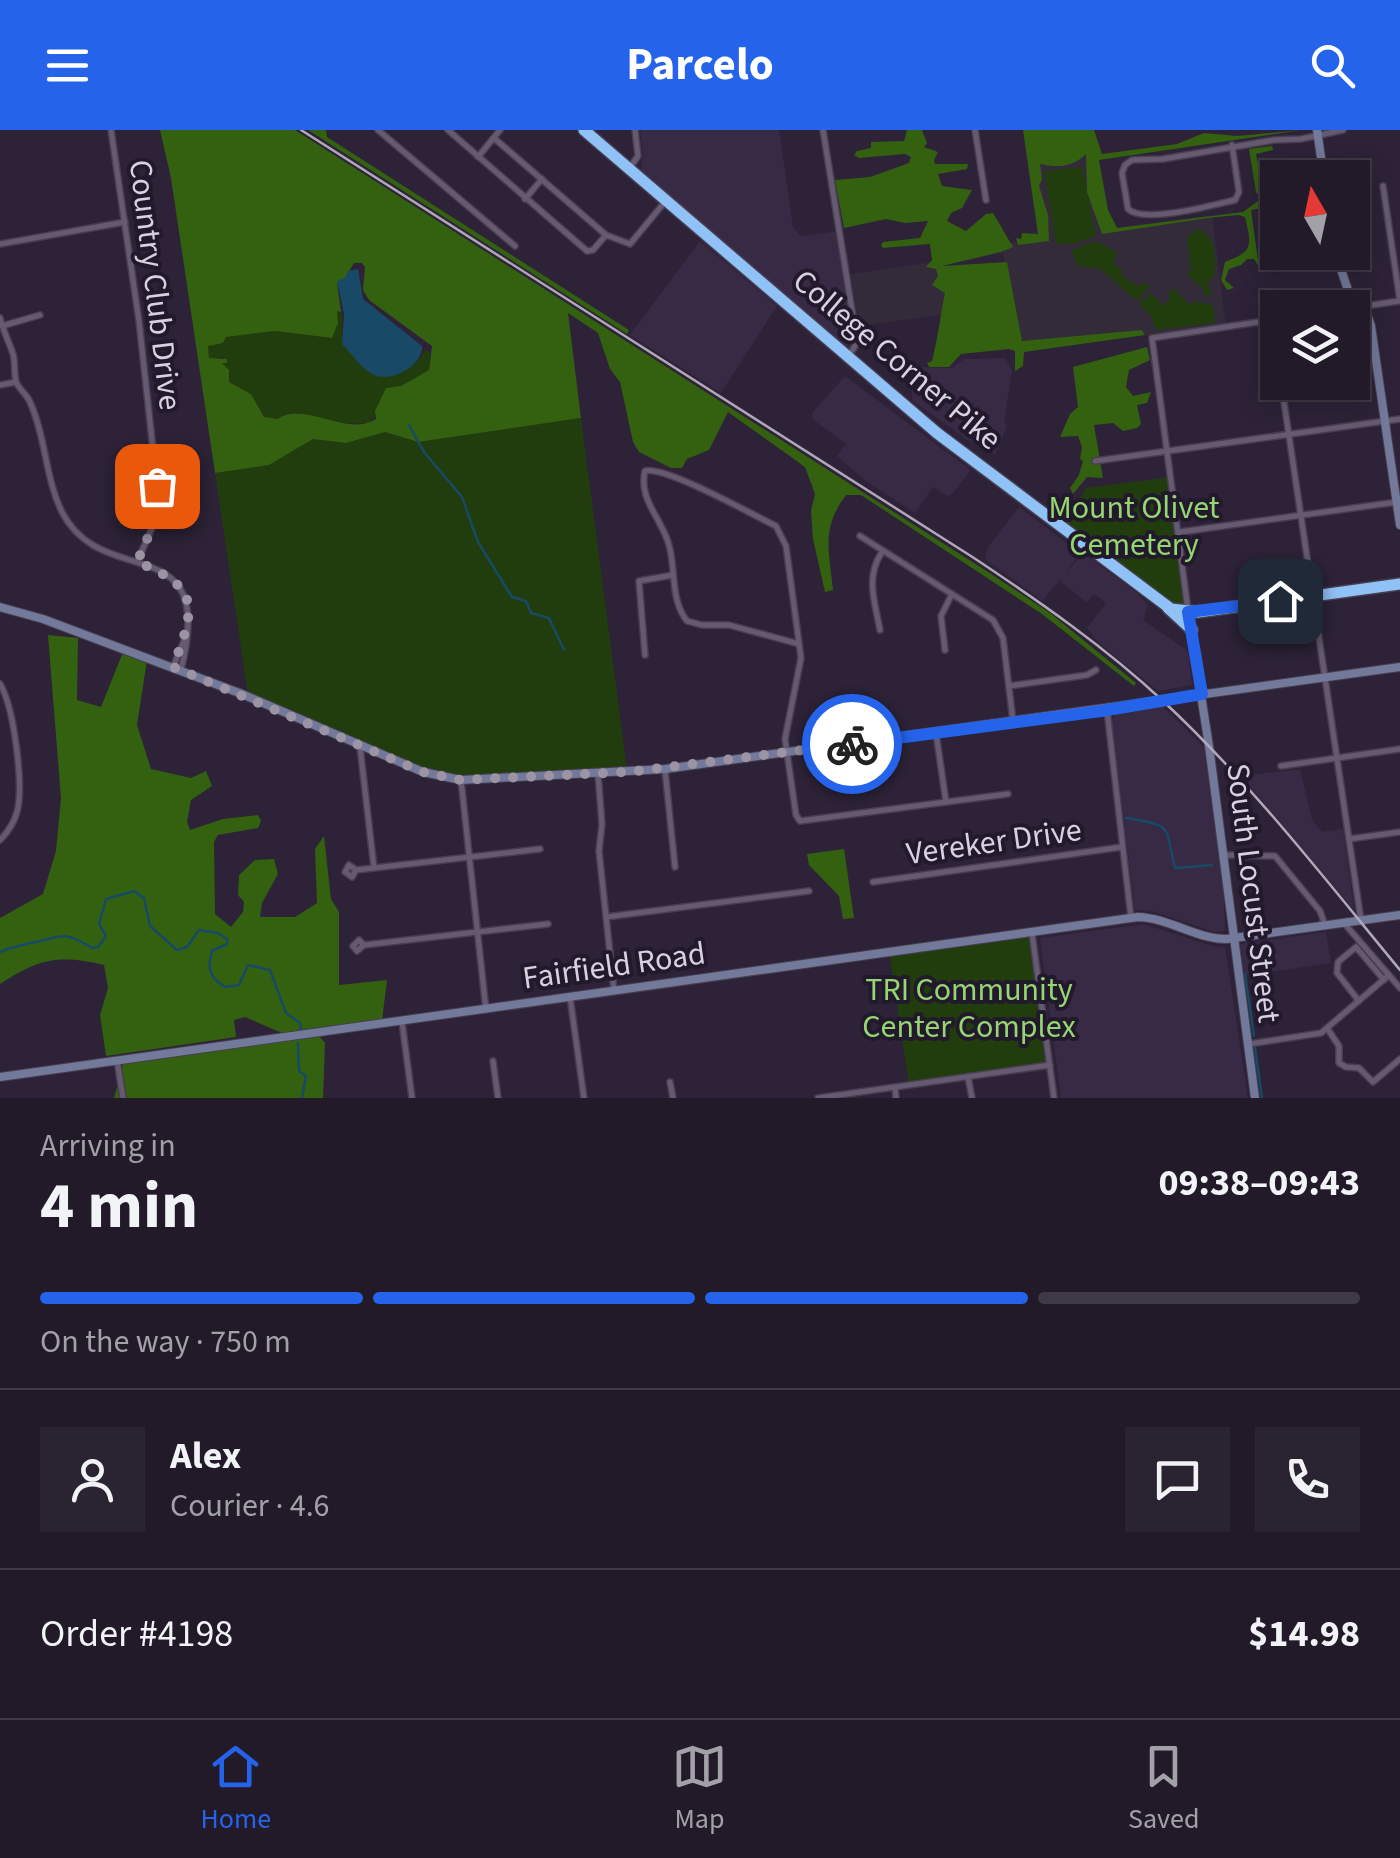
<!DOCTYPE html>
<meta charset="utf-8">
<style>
body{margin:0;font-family:"Source Sans 3",sans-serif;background:#2a2331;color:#f1f3f6;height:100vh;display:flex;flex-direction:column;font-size:38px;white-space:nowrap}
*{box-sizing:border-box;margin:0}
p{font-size:32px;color:#a2a1a8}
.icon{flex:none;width:55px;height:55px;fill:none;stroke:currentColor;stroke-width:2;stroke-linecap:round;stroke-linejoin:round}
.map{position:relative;height:968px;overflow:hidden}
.drawer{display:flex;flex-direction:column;background:#221a29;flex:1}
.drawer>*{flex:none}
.needle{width:65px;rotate:351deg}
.fabs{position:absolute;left:1260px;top:30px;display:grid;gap:20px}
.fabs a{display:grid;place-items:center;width:110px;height:110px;border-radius:0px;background:#221a29;box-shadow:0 5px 25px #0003,0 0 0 2px #3f3846;font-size:50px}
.pin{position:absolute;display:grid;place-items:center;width:85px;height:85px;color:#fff;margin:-42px;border-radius:20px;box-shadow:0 5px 15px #0006}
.courier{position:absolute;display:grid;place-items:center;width:100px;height:100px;margin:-50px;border:8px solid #2563eb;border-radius:50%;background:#fff;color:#222;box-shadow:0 2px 12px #0007}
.overview em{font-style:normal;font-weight:700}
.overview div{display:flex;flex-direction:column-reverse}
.overview{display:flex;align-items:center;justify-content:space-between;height:170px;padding:0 40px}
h1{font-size:65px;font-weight:700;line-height:75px}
.bar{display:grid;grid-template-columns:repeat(4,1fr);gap:15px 10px;align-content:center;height:120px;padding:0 40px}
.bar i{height:12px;border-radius:8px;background:#3f3846}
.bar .selected{background:#2563eb}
.bar p{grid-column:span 4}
.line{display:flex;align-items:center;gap:25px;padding:0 40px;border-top:2px solid #3f3846}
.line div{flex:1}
.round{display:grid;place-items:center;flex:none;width:105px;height:105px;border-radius:0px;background:#2a2331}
header{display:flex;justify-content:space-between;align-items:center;height:130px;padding:0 40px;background:#2563eb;color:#fff;font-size:45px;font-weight:700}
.tab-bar{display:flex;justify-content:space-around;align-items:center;height:140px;border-top:2px solid #3f3846;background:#221a29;font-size:28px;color:#a2a1a8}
.tab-bar a{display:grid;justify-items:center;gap:5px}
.tab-bar .selected{color:#2563eb}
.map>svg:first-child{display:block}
.built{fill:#382a45}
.education{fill:#342b3a}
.green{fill:#213d0e}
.forest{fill:#33610f;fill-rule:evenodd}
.water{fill:#184a67}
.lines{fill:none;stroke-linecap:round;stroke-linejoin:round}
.stream{stroke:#184a67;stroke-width:2.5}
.street-casing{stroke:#483e50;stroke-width:8}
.secondary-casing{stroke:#483e50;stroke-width:10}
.highway-casing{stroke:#483e50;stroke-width:14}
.street{stroke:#665a72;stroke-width:5}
.secondary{stroke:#73799a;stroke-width:8}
.highway{stroke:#90c1f7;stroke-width:11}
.rail{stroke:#b0a8b8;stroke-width:2.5}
.done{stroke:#9c94a4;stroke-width:10;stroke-dasharray:0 18}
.route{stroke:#2563eb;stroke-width:12}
.labels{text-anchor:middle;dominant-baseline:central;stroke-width:8;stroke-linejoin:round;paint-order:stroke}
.street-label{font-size:32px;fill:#d8d1df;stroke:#23192d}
.park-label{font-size:32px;fill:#95d670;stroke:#23192d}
</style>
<header><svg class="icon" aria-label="menu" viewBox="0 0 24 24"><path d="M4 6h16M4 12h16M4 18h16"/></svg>Parcelo<svg class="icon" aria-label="search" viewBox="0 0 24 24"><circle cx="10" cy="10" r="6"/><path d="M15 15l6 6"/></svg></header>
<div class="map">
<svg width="1400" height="968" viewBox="0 0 1400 968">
<rect width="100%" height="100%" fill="#2d2237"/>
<g class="built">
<polygon points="640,0 779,0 793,97 801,106 839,101 853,194 851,215 846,217 641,41 643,24"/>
<polygon points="700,111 777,176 721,263 630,205"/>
<polygon points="1005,228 1012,240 1004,293 1007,296 995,325 966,309 912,270 912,237 952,238 964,229"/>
<polygon points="845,246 968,338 970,341 952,364 947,366 933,357 915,383 867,352 837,326 846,314 812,289 812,283"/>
<polygon points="1019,377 1080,423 1064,445 1083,423 1137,463 1148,475 1143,490 1188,521 1192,555 1158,561 1098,512 1087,498 1106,473 1099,467 1094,465 1086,472 1061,452 1062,447 1042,471 985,429 988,417"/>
<polygon points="1161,575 1204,617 1223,747 1225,801 1214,802 1152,781 1135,780 1112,590 1117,581"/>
<polygon points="1300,639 1312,689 1322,702 1343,699 1354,780 1241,646"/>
<polygon points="1144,794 1212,816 1225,817 1248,968 1061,968 1040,808"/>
<polygon points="1326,802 1331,833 1244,846 1240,814"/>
</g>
<g class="education">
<polygon points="1091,17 1105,100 1212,85 1226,197 1152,208 1145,203 1016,219 1002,114 1046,107 1033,25"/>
<polygon points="940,131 948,184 859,196 851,144"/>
</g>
<g class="green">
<polygon points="1082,37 1096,106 1073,114 1056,114 1044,41"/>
<path d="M1197,99C1216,102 1217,131 1214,147L1207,152L1212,163L1209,167L1203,165L1205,161L1199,156L1202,152L1198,155L1187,144L1191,139L1187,107Z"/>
<polygon points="1091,112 1099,112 1117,123 1113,133 1123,141 1121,145 1140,157 1143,152 1150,156 1137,171 1100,139 1078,136 1071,121"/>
<polygon points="1176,156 1175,160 1190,175 1195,171 1213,175 1215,193 1156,200 1151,186 1139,174 1144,168 1146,170 1150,162 1164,176 1170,167 1168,164"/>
<path d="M337,180L342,184V214L381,247C400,242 416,238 425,220L430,222L429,240L401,256L369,293C360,293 351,294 343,293C320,291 297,275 277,289L264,287L251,264L229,252L230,244L222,232L224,227L209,229L208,216L223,213L225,207L275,201L332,208Z"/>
<polygon points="581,288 627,640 467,647 427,641 248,565 215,343 269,335 313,309 346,313 384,302 418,312"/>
<polygon points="1171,347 1188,483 1182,482 1061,396 1086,358"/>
<polygon points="1032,802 1050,935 909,955 889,822"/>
</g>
<g class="forest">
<path d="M160,0H295L988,442L1050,483L1136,553L1134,556L1042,484L861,365H846C821,398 829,420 833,460L825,462L813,409L811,381L815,364L805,337L728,282L709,320L687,329L682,338H671L639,322L633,312L620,252L610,239L598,203L568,183L581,288L418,312L385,302L346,313L313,309L269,335L215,343L171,48ZM354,133H362L365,137L363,160L369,170L432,216L429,240L401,256L386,258L375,281L376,289C347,308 305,270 277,289L264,287L251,264L229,252V240L222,233H227V229L209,228L208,216L223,213L226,207L275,201L332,208L338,193L337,181L341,182L337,152L345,148Z"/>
<polygon points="308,0 326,0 327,7 629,200 627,204"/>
<path d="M907,0H922L927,13L924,17L938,22L934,30L935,34H968L967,39L938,44L942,56L972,60L962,78L951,83L947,91L966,101L986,84L993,83L1013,117L1001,122L942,136L1007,132L1022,211L1142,200L1145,205L1024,222L1023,236L1015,241V221L1009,219L961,224L949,237H929L927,233L932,231C938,208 940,187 945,163L932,155L938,146L936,139L926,137L932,130L930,114L883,118L881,115L883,112L920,108L928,91L905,93L886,89L844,98L835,50L870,47L909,33L911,27L905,24L859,28L854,25L857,21L871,18V12L904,11Z"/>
<path d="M1023,0H1094L1102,24L1177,14L1204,3L1237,6L1302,0L1099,30L1108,80L1117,98L1243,82L1261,69L1256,62L1249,19L1272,16L1273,20L1256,24L1258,34L1268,35L1270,40L1265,49L1277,48L1275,34L1286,33L1288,45L1310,41L1315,46L1278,48L1277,54L1264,57L1267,74L1277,75L1251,80L1259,137L1254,129H1247L1241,135L1229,139L1225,150L1234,158L1227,160L1221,150L1225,132C1253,121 1252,117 1245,87L1238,85L1208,88L1102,104L1087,62L1086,24C1073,37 1058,38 1040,34L1042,49L1039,56L1048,85L1049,111L1018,115L1016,108L1021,109L1022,103L1038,104Z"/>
<polygon points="1147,217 1150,230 1129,240 1126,257 1133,266 1151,262 1147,273 1137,275 1141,294 1137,298 1123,301 1113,293 1094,295 1103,348 1087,347 1073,364 1070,358 1079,345 1083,331 1080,329 1082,317 1078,306 1060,307 1070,284 1078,277 1073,237"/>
<path d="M48,505L78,508L77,570L101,577L123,522L147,530L137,595L151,639L191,648L206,641L212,656L191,670L187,692L190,700L223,689L258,685L261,691L258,698L218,705L214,712L215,784L231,797L243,782L244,772L238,765L239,745L255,730L274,729L278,744L262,773L260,787H295L317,773L315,719L324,706L331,769L339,782V855L387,850L382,891L282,903L245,887L234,890L236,907L106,926L100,885L108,858L104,835C59,824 38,829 0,854V788L43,764L56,721L61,668Z"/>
<polygon points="844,719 854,788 843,789 839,766 809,735 807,724"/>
<polygon points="319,906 325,913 323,968 114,968 124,931"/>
</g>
<path class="water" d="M358,139L363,169L422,216C423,236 390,254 372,244C361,238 351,223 342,214L344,184L337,151L345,148L348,141Z"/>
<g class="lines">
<g class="stream">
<polyline points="409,295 424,322 462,367 478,412 512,467 526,471 531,483 549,488 564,520"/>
<path d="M1126,688C1175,696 1164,695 1175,738L1212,735"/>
<path d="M0,822C11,817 19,816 31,813C62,807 62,799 92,818L98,817L106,806L99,794L106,769L134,761L144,768L150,796L177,820L187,817L199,800L218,803L227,809V814L212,821C207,839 209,847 225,857L239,855L248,835L270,840L286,883L300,893L301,900"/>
<polyline points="1245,844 1254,906"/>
<polyline points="298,913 299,941 306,946 302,968"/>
<polyline points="1255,918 1262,968"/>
</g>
<defs>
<g id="street">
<polyline points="111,0 139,191 157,356 152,398 137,432"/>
<polyline points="378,0 515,116"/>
<polyline points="448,0 587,121 593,120 606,105"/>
<polyline points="823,0 856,205 855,216 848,227"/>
<polyline points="975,0 986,70"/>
<polyline points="494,8 606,105 630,114 664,73"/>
<path d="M1232,15L1239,62L1235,70C1213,75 1144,94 1128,79L1122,43L1125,35L1132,30L1163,29L1274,10L1301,9L1343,0"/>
<polyline points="478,27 500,0"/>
<polyline points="629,39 638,26 635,0"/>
<polyline points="1383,56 1400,171"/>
<polyline points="525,69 542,49"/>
<polyline points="0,114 125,92"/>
<polyline points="1352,178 1399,171"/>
<path d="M0,188C3,200 9,212 13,224C16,233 13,245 17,254C21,261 27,265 30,272C46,307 45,348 62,382C103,463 218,395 181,540"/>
<polyline points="1272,190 1278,226"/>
<polyline points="2,196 40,185"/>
<polyline points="1281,252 1361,790"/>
<polyline points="0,255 16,252"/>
<polyline points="1095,331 1400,289"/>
<polyline points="1180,402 1397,372"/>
<polyline points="860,406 993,490 1003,508 1013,591"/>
<polyline points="1188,480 1152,208 1278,189"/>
<path d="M880,500C875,473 865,447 882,422"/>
<path d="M799,514L729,495H702L687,491C670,470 676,439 669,415C662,389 638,369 645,341C664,335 753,385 776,396L786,416L801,528L785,609L796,685L800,691L1008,664"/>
<polyline points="945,520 941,486 952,464"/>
<polyline points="645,525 639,451 673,445"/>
<polyline points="173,537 184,511"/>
<path d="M0,554C14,577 24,656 17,682C14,693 8,702 0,710"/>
<polyline points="1009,556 1087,545 1096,540"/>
<polyline points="1107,580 1131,788"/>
<polyline points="936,603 946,672"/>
<polyline points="360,617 374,738"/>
<polyline points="1281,636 1400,619"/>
<polyline points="665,640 675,737"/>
<polyline points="598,644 602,694 599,721 614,861"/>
<polyline points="461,650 486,880"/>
<polyline points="1349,709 1400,702"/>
<polyline points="1224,725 1275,726 1320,781 1325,795"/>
<polyline points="356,740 352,747 345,742 349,735 356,740 540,719"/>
<polyline points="873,752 1122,717"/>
<polyline points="606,787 809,761"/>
<polyline points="1344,793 1400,858"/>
<polyline points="1032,803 1054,968"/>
<polyline points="364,815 357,821 353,816 359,810 364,815 548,794"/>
<polyline points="570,867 584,968"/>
<polyline points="1359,871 1337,843 1338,832 1356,817 1384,850"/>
<polyline points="402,892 412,968"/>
<polyline points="1327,898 1339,916 1339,933 1346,937 1359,938 1373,952 1400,929"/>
<polyline points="1249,914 1321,903 1389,845"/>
<polyline points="117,930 123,968"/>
<polyline points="493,931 498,968"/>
<polyline points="968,947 972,968"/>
<polyline points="670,952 673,968"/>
<polyline points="895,958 896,968"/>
<polyline points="818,968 1050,935"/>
</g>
<g id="secondary">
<polyline points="1317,0 1324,48"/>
<polyline points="1335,122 1348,160 1367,184 1371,196 1400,395"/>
<polyline points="0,477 43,489 242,564 423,642 461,650 665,639 1400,537"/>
<polyline points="1188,483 1209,616 1255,968"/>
<path d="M0,947L1138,787C1169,788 1196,809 1227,809L1400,785"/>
</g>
<g id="highway">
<polyline points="584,0 937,303 1171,479 1198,482 1400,454"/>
<polyline points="1168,478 1192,500"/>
</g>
</defs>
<use href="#street" class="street-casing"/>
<use href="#secondary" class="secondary-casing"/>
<use href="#highway" class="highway-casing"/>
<use href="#street" class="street"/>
<use href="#secondary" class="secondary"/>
<use href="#highway" class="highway"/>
<path class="rail" d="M301,0L974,428C1040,472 1105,517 1163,571C1250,652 1324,748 1400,840"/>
</g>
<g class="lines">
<path class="done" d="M157,356L152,398L137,432C202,458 195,478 173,537L423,642L460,650L628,642L852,614"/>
<polyline class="route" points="852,614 1101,581 1202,564 1188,482 1280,471"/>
</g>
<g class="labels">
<g class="street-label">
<text transform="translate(155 155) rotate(83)">Country Club Drive</text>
<text transform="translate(897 230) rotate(40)">College Corner Pike</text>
<text transform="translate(994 712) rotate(-8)">Vereker Drive</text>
<text transform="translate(1253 763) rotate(83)">South Locust Street</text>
<text transform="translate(614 836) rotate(-8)">Fairfield Road</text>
</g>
<g class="park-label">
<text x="1134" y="378">Mount Olivet<tspan x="1134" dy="37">Cemetery</tspan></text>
<text x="969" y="860">TRI Community<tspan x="969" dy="37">Center Complex</tspan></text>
</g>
</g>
</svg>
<div class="fabs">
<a><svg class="needle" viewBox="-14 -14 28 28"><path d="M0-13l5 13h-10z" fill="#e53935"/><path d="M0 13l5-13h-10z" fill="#a2a1a8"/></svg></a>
<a><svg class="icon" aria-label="layers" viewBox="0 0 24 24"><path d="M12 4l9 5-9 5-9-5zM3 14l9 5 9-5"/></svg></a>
</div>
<div class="pin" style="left:157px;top:356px;background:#ea580c"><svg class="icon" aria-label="bag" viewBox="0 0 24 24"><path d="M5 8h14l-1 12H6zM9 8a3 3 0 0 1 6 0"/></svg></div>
<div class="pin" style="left:1280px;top:471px;background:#1f2937"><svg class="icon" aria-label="home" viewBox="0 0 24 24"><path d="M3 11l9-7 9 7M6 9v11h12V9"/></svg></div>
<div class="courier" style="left:852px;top:614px"><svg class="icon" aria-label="bike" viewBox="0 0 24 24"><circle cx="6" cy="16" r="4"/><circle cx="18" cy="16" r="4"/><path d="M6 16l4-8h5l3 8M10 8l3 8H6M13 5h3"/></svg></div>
</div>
<section class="drawer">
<div class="overview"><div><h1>4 min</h1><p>Arriving in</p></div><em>09:38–09:43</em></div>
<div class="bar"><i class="selected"></i><i class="selected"></i><i class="selected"></i><i></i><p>On the way · 750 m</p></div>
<div class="line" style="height:180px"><a class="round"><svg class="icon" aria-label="person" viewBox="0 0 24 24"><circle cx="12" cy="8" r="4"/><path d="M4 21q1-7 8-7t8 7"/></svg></a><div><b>Alex</b><p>Courier · 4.6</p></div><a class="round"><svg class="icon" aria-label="chat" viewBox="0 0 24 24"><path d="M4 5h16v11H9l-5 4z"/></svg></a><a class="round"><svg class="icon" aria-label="phone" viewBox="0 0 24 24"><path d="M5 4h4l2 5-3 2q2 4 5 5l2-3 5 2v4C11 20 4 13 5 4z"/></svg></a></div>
<div class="line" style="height:130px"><div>Order #4198</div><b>$14.98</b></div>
</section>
<nav class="tab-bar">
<a class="selected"><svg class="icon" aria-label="home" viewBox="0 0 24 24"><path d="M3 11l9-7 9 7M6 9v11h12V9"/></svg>Home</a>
<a><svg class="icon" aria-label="map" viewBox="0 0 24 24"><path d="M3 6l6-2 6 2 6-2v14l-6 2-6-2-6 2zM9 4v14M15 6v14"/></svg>Map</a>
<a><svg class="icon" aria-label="saved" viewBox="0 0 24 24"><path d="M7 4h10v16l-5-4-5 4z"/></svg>Saved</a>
</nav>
